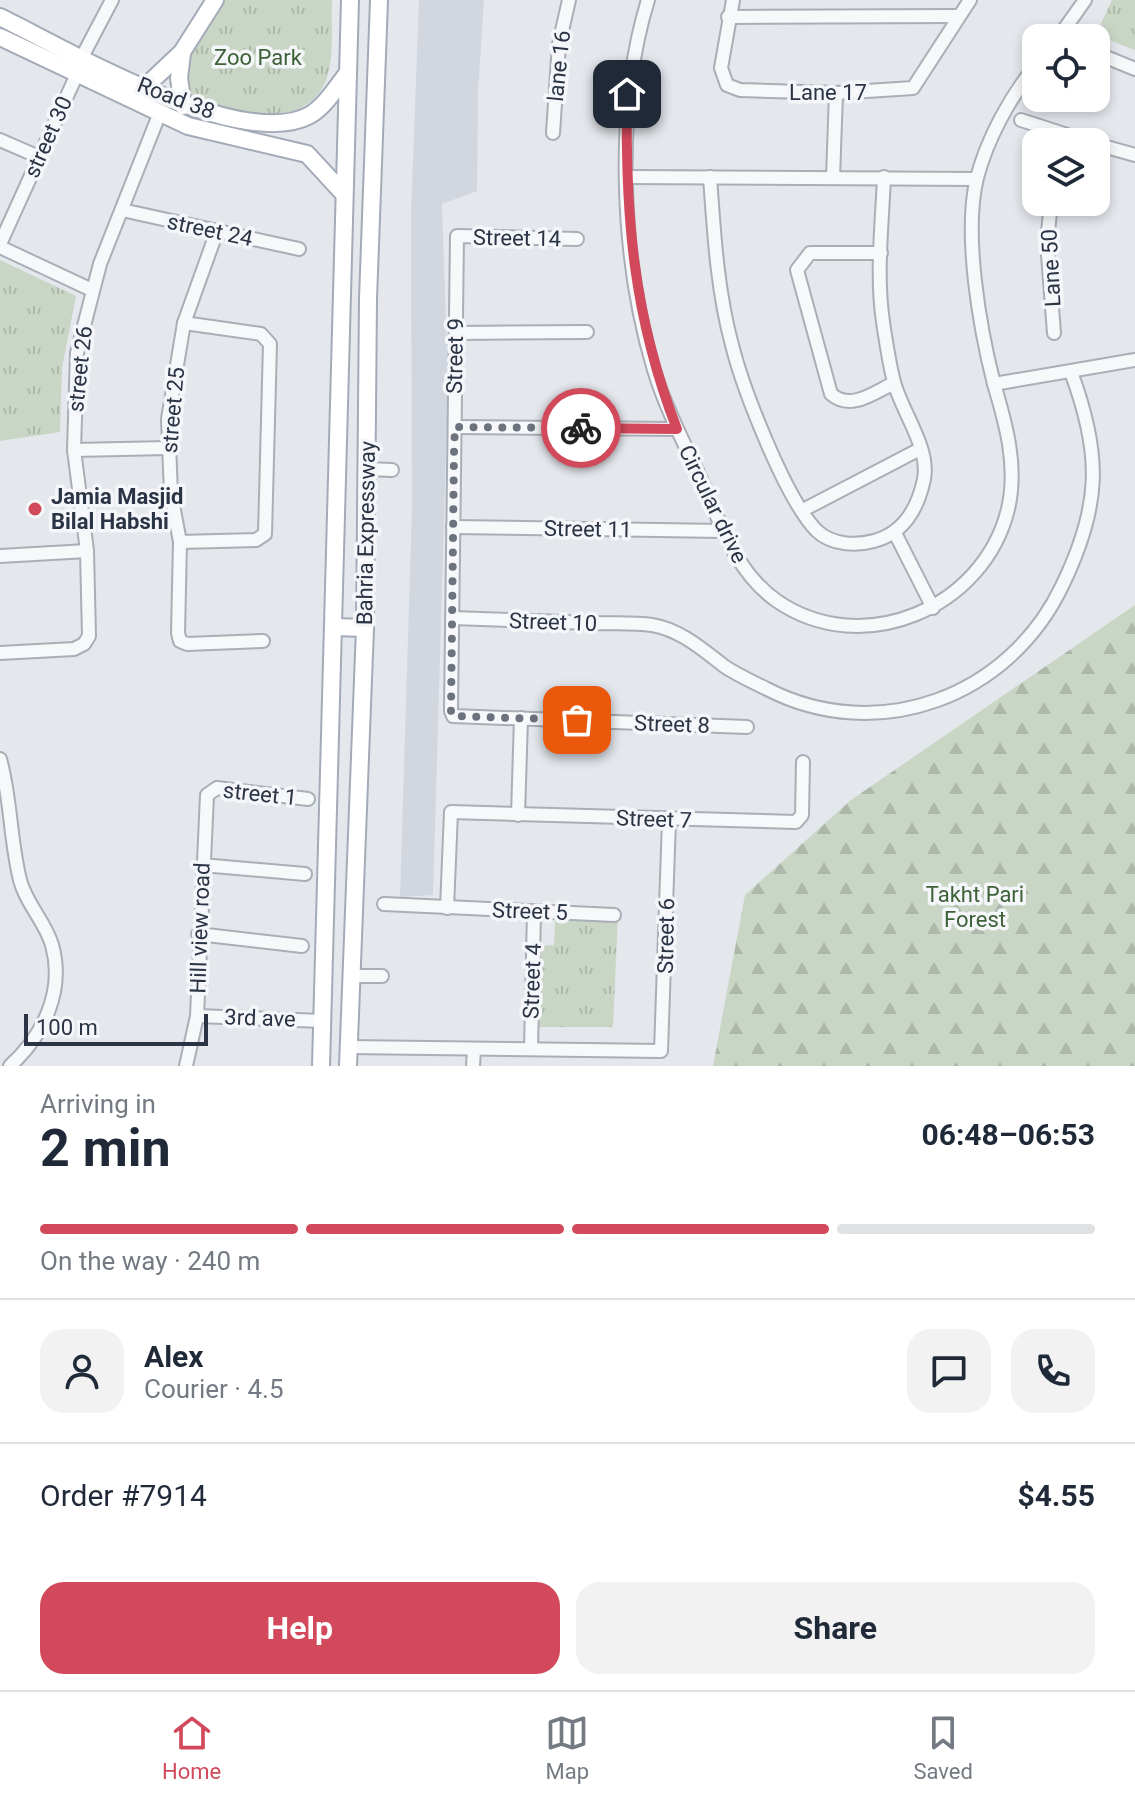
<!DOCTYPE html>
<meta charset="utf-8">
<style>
body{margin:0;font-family:Roboto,sans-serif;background:#f2f2f3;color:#1f2937;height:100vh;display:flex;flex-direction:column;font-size:30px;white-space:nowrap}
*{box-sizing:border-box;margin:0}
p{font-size:26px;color:#747a83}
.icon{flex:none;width:44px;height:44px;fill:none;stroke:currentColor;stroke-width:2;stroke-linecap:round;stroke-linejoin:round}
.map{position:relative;height:1066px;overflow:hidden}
.side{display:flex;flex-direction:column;background:#fff;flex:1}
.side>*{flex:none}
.controls{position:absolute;left:1022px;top:24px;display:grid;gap:16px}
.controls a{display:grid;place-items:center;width:88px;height:88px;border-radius:16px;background:#fff;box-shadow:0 4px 12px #0003;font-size:40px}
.scale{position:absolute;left:24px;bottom:20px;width:184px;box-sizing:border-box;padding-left:8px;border:4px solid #2b3445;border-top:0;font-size:22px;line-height:28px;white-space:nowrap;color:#2b3445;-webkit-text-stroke:6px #f4f6f9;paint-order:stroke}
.pin{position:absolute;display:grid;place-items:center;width:68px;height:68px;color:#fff;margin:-34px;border-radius:16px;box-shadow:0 4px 12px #0006}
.courier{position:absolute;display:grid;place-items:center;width:80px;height:80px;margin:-40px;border:6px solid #d1495b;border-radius:50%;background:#fff;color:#222;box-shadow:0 2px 10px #0007}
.overview em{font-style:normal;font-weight:700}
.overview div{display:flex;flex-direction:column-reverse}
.overview{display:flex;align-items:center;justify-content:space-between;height:136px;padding:0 40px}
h1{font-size:52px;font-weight:700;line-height:60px}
.bar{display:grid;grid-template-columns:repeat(4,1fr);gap:12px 8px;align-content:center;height:96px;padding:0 40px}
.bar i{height:10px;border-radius:6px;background:#e0e1e3}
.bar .on{background:#d1495b}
.bar p{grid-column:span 4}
.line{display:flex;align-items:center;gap:20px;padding:0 40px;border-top:2px solid #e0e1e3}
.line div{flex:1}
.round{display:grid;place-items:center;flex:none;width:84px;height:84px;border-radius:24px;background:#f2f2f3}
.cta{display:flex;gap:16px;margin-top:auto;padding:16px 40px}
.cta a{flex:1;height:92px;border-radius:24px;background:#d1495b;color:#fff;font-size:32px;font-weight:700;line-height:92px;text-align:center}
.cta a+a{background:#f2f2f3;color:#1f2937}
.dock{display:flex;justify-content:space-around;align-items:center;height:112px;border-top:2px solid #e0e1e3;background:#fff;font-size:22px;color:#747a83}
.dock a{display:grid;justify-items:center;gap:4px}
.dock .on{color:#d1495b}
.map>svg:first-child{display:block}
.built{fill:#d2d6de}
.forest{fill:url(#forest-firs)}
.park{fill:url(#park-tufts)}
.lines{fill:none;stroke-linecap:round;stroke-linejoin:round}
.minor-casing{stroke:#a9aeb7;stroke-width:16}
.major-casing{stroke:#a3abb8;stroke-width:20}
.minor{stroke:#f7f8fa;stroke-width:12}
.major{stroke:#fff;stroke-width:16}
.done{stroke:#6c737f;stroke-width:8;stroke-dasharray:0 14.4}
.route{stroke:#d1495b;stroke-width:10}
.poi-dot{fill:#d1495b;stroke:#f4f6f9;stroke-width:3}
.labels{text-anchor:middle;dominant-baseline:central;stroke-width:7;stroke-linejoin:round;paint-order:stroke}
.park-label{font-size:22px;fill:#3f6138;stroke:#f4f6f9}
.street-label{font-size:22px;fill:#2b3445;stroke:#f4f6f9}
.poi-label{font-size:22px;font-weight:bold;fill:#2b3445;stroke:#f4f6f9;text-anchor:start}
</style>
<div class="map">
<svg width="1135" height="1066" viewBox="0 0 1135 1066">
<defs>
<pattern id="forest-firs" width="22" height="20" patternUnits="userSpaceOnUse" patternTransform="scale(2)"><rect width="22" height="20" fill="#c9d6c5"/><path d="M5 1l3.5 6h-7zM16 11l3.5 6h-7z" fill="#adb8ab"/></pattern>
<pattern id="park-tufts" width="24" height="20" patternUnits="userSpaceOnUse" patternTransform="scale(2)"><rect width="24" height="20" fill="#c9d6c5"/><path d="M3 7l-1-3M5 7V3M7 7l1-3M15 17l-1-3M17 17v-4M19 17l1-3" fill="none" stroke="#adb8ab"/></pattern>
</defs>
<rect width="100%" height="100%" fill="#e4e7ec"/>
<polygon class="built" points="419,0 484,0 478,92 477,191 442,204 448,382 433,895 400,897 412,509 411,215"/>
<polygon class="forest" points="1135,605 1135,1066 713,1066 745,895 851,800"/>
<g class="park">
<path d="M221,0H332C331,23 334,52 328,74C311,134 236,112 193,100C170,65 203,30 221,0Z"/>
<polygon points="1112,0 1135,0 1135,50 1104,38 1097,32"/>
<polygon points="0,260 76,296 62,368 60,432 0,441"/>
<polygon points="618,916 613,1027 535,1027 538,946 554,945 555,918"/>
</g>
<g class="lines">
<defs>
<g id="minor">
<path d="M648,0C614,110 621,260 654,370C666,410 687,448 704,486C722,528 738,574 777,601C863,660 984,608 1008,509C1018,467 1006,424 994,384"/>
<polyline points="733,0 721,68 727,85 740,90 836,93 913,88 970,0"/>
<polyline points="728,17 958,16"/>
<polyline points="1058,38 1085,0"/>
<polyline points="1096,53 1135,69"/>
<polyline points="82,57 112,0"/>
<path d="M1036,65C1010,97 987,139 977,178C963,234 980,329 994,384L1135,360"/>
<polyline points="1021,120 1089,142"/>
<polyline points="553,133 559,44 569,0"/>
<polyline points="0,140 39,157"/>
<polyline points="1096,144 1135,155"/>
<polyline points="626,177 976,179"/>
<path d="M710,177C714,232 717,290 732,345C743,389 786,500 817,531C832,545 856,546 874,541C904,533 918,508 924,479C930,448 902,412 894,382C889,363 886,342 883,322C876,275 882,225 884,177"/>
<polyline points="833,178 836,93"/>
<polyline points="1051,202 1047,242 1054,333"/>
<polyline points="122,210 299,249"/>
<polyline points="217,231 184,323 168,419 171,494 180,542 178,633 180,641 187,644 263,641"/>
<polyline points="577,239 457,236 451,711 453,716 747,727"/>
<polyline points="0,244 77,74"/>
<polyline points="0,247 92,290"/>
<path d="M881,253H810L797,270L831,394C851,411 873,393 894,383"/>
<polyline points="456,333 587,332"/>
<polyline points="455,427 677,429"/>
<polyline points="74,450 168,448"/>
<polyline points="366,469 392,470"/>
<polyline points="803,510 920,449"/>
<polyline points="453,527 723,531"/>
<polyline points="895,533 933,608"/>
<polyline points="180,542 256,540 265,534 270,344 261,334 184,323"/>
<polyline points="0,556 87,551"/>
<path d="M452,618C498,620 545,621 591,623C611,624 632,622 652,625C681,630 702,649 724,666C737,675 753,682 767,689C878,746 1009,697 1062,586C1101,506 1102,455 1071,372"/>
<polyline points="0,653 74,649 84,644 89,636 87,551 74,450 77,353 100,264 159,115"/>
<path d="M0,759C11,798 10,840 20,880C26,904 45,921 52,945C65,991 43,1036 10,1066"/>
<polyline points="518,815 521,718"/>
<polyline points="202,865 305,874"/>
<polyline points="384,904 614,915"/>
<polyline points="447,908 451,812 796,822 802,815 803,762"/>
<polyline points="198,934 302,946"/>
<polyline points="351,976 382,976"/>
<polyline points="197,1016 322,1021"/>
<polyline points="348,1047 661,1051 669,820"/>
<polyline points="531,1049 534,912"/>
<polyline points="186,1066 197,1016 207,795 217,788 308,799"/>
<polyline points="473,1066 474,1049"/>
</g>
<g id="major">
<path d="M0,17C66,49 241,153 310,115C325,106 336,88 347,74"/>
<polyline points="0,37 188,126 307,154 343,193"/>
<polyline points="182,53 179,78 183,106"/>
<polyline points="145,87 182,52 215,0"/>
<polyline points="333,627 365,628"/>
<polyline points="321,1066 350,0"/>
<polyline points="348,1066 365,628 368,299 379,0"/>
</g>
</defs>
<use href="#minor" class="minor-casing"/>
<use href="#major" class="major-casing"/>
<use href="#minor" class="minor"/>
<use href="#major" class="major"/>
</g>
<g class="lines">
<polyline class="done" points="577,720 453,716 451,711 454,452 455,427 581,428"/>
<path class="route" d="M581,428L677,429C633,316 625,215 627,94"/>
</g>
<circle class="poi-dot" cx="35" cy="509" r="8"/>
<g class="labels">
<g class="park-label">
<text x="258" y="57">Zoo Park</text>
<text x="975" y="894">Takht Pari<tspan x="975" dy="25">Forest</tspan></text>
</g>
<g class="street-label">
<text transform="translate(559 66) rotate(-84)">lane 16</text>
<text x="828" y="92">Lane 17</text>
<text transform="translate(176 98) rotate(21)">Road 38</text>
<text transform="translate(48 137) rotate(-66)">street 30</text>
<text transform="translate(210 230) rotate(12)">street 24</text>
<text transform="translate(517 238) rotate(1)">Street 14</text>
<text transform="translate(1051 268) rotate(-93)">Lane 50</text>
<text transform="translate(455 356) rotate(-89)">Street 9</text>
<text transform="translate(80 369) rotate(-84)">street 26</text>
<text transform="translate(173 410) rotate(-85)">street 25</text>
<text transform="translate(713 504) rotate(64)">Circular drive</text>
<text transform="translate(588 529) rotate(1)">Street 11</text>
<text transform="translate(366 533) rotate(-89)">Bahria Expressway</text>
<text transform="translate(553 622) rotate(2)">Street 10</text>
<text transform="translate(672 724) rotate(2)">Street 8</text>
<text transform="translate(260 794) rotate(6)">street 1</text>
<text transform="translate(654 819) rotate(2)">Street 7</text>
<text transform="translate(530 911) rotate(2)">Street 5</text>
<text transform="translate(200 928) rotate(-88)">Hill view road</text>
<text transform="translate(666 936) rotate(-89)">Street 6</text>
<text transform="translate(532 981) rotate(-88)">Street 4</text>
<text transform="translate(260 1018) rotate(2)">3rd ave</text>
</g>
<g class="poi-label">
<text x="51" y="496">Jamia Masjid<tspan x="51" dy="25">Bilal Habshi</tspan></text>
</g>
</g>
</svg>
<div class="controls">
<a><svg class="icon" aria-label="locate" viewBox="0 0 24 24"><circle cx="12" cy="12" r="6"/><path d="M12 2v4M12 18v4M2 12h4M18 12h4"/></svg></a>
<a><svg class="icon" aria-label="layers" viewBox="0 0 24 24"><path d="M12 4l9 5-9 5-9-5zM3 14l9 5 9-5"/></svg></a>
</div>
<div class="scale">100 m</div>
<div class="pin" style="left:577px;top:720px;background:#ea580c"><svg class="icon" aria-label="bag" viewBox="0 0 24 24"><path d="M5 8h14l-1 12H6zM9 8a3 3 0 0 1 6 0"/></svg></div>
<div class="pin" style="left:627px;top:94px;background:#1f2937"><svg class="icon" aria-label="home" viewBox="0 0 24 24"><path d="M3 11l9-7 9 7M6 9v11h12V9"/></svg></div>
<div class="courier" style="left:581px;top:428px"><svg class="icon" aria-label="bike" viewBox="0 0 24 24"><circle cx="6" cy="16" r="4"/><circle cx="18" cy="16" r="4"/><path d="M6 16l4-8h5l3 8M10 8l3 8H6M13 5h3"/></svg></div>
</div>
<section class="side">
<div class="overview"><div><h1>2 min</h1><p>Arriving in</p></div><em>06:48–06:53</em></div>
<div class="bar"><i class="on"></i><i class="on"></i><i class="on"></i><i></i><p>On the way · 240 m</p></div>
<div class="line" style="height:144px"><a class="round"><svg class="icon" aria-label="person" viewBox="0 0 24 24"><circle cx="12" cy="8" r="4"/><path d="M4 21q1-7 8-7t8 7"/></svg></a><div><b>Alex</b><p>Courier · 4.5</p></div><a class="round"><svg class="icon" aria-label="chat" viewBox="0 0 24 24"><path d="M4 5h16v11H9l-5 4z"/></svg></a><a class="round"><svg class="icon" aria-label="phone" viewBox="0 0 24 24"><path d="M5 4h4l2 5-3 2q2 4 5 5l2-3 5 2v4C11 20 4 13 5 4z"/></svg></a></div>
<div class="line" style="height:104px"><div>Order #7914</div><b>$4.55</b></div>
<div class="cta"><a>Help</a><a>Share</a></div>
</section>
<nav class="dock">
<a class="on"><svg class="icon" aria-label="home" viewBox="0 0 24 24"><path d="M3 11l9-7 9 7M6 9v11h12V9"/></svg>Home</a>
<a><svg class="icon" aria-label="map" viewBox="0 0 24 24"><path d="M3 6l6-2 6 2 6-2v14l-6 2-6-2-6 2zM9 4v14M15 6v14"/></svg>Map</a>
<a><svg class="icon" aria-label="saved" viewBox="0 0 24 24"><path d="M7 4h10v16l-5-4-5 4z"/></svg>Saved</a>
</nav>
